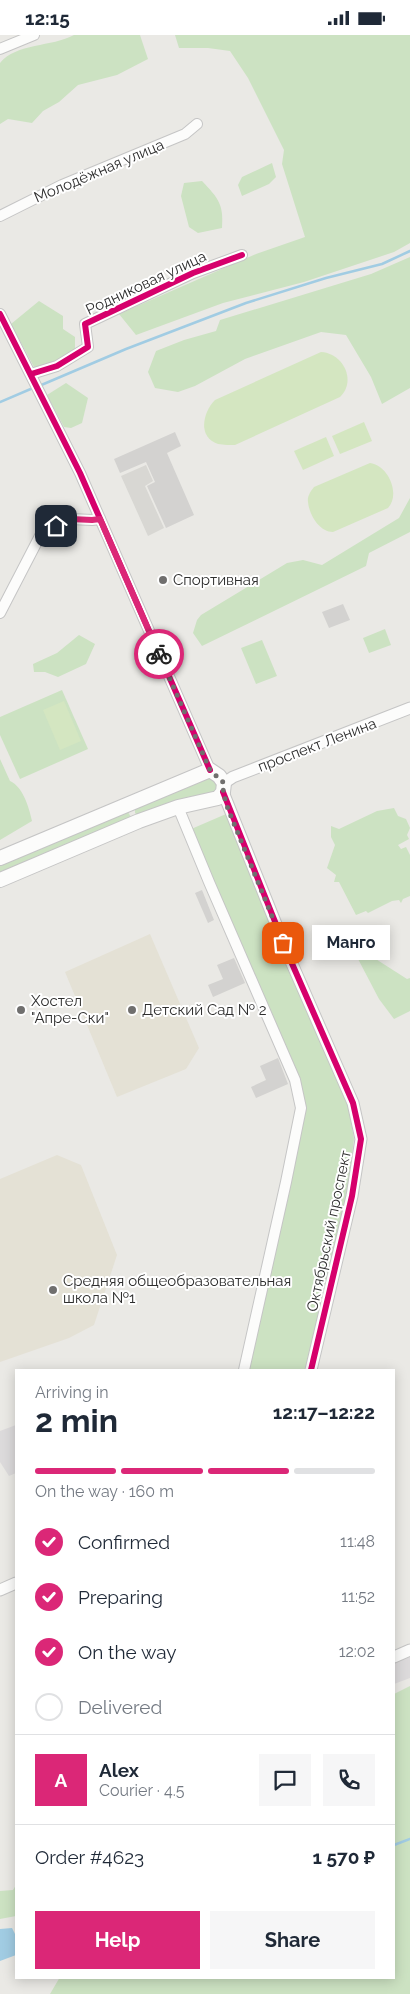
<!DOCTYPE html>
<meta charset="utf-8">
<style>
body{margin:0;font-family:Raleway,sans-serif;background:#f6f6f7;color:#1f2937;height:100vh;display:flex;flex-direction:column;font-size:19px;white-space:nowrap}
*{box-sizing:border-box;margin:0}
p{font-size:16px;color:#747a83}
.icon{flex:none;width:28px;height:28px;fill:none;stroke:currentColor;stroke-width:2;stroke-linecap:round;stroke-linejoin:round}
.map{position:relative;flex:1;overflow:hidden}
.details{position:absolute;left:15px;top:1334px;width:380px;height:610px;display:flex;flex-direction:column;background:#fff;border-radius:0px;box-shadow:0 2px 12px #0003}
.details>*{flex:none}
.pin{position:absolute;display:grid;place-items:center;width:42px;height:42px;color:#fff;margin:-21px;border-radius:10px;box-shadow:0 2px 8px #0006}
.courier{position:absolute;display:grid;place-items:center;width:50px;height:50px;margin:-25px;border:4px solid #db2777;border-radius:50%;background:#fff;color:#222;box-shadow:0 1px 6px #0007}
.bubble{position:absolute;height:35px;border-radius:0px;background:#fff;box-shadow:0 2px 12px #0003;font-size:16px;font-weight:700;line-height:35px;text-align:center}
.overview em{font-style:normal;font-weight:700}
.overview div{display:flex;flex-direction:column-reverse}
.overview{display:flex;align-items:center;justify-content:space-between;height:85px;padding:0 20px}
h1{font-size:32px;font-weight:700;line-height:38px}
.bar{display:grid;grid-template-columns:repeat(4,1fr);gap:8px 5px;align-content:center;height:60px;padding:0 20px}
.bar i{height:6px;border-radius:4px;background:#e0e1e3}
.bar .active{background:#db2777}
.bar p{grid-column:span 4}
.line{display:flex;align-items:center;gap:12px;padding:0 20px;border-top:1px solid #e0e1e3}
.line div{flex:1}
.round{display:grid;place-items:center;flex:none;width:52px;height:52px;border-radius:0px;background:#f6f6f7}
ol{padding:0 20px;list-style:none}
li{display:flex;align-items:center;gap:15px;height:55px}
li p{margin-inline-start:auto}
li .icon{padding:5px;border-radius:50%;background:#db2777;color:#fff;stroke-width:4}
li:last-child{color:#747a83}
li i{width:28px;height:28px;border:2px solid #e0e1e3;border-radius:50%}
.action{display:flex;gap:10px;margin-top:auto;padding:10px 20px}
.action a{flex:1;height:58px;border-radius:0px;background:#db2777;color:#fff;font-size:20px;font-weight:700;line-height:58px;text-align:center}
.action a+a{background:#f6f6f7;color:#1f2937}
.status{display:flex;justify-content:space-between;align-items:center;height:35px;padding:0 25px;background:#fff;direction:ltr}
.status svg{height:14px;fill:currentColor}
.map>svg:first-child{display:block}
.industrial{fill:#dcdadb}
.education{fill:#e4e1d5}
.green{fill:#cce2c2}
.pitch{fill:#d4e6c1}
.plaza{fill:#d8d7d3}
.water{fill:#a1cce3}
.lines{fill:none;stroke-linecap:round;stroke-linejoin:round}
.stream{stroke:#a1cce3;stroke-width:2.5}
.building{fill:#d3d2d0}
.minor-casing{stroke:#c5c5c5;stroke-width:12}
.tertiary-casing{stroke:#c5c5c5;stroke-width:13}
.secondary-casing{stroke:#c5c5c5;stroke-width:16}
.minor{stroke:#fcfcfb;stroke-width:10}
.tertiary{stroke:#fcfcfb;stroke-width:11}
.secondary{stroke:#fcfcfb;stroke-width:14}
.cycleway-casing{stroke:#fff;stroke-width:9}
.cycleway{stroke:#d6006c;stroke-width:6}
.done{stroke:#706f6e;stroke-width:5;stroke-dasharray:0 9}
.route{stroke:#db2777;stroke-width:6}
.poi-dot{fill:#706f6e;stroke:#fff;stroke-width:2}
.labels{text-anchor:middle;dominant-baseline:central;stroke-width:4;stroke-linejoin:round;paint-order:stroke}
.street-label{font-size:15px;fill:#2e2e2e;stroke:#fff}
.poi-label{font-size:15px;fill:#2e2e2e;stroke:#fff;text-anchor:start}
</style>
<div class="status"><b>12:15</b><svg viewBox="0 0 49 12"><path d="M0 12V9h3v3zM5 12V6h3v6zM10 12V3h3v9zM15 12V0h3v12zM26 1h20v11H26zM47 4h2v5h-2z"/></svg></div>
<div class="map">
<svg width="410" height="1959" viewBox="0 0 410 1959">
<rect width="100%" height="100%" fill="#eae9e5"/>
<g class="industrial">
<polygon points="16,1390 16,1438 9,1441 0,1427 0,1396"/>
<polygon points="410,1619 410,1643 394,1649 394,1626"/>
</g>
<g class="education">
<polygon points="150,899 199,1013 186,1034 117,1062 65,937"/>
<polygon points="57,1120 81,1130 117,1220 94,1290 69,1303 0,1327 0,1144"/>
</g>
<g class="green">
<path d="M74,0H140L148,24L117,40L78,50L59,67L43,76L32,88L8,84L0,89V28C16,8 52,12 74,0Z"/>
<polygon points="175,0 410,0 410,208 394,217 304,247 223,268 136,300 119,279 256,219 305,202 282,129 284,115 248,43 230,16 208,13 179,13"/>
<polygon points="272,128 276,142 269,149 242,161 238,150 242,142"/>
<path d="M202,146C218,163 224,169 222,193L198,198L189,192L181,161L184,148Z"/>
<polygon points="410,222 410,353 382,369 371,342 346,300 321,297 245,324 195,351 178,357 155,353 148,337 156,316 184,305 216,296 220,285 371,239"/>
<polygon points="39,266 63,281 63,294 75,302 75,315 58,327 34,332 11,289"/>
<polygon points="66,348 88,363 82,388 71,393 64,392 47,360"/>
<polygon points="410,463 410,497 369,518 366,531 202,611 193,598 197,585 201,580 287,528 303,525 322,530 399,483"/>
<polygon points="385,594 391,610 369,618 363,603"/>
<polygon points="79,600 95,609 86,629 58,642 45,637 34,637 33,629 57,618"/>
<polygon points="262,605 277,641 256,649 241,613"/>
<polygon points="62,655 88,714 20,744 0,700 0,682"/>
<path d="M0,724L10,746C23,752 29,772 32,786L0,805Z"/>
<polygon points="208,742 214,744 219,750 217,758 137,780 135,778 135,774"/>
<polygon points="394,773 398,781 406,784 410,793 407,800 409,804 398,810 401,814 406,812 410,820 410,861 403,864 401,868 399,865 392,866 368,878 366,876 356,880 339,847 334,847 336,840 327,833 335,810 331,802 331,791 339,794 377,776"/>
<polygon points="128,777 132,784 0,841 0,830"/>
<polygon points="226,779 348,1069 354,1104 345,1175 308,1335 246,1335 303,1072 189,795"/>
<polygon points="371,921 407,944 410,943 410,976 394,984 379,964 357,922"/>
<polygon points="410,1651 410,1959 50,1959 60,1942 394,1942 394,1659"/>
<polygon points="16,1850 16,1881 0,1884 0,1856 13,1855"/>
</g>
<g class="pitch">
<path d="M321,317C343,318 357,346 340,362L235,410C230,410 224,410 218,409C197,402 203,377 215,365Z"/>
<polygon points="364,387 372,406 340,419 332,401"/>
<polygon points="326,402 334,421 303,435 294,416"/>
<path d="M370,428C388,430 401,459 388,473L333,497C319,497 309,479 308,467C307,461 311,456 314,452Z"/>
<polygon points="64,666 81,706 60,715 43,675"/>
</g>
<polygon class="plaza" points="146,430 153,446 145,451 164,493 148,501 121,441"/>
<polygon class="water" points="12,1893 16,1901 16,1920 0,1926 0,1894"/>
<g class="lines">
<g class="stream">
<polyline points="39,351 126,314 246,268 326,243 382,229 410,216"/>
<polyline points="0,367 33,353"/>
<polyline points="394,1810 410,1804"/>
</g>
</g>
<g class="building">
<polygon points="175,397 181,411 167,418 194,480 166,493 147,451 155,447 146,427 120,438 114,424"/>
<polygon points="343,569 350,585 329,593 322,577"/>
<polygon points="202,855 214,885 208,888 195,858"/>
<polygon points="234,923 245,948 213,962 208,950 223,944 217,930"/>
<polygon points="278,1023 288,1049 256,1063 251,1052 266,1045 260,1031"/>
</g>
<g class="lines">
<defs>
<g id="minor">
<polyline points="0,14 34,0"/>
<polyline points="0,181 62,150 185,99 197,89"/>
<polyline points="0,279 80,438 210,735"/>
<polyline points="31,339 57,331 88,312 85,289 193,238 242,220"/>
<polyline points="0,578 42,497 71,484 92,485 100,484"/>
<polyline points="178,772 209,847 295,1045 301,1073 286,1147 244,1335"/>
</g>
<g id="tertiary">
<polyline points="224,748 233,742 410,673"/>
<polyline points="223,757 290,924 353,1068 361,1104 352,1161 311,1335"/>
<polyline points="0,1555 16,1548"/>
<polyline points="394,1622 410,1615"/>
</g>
<polyline id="secondary" points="0,823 210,735 219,741 224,748 223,757 218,763 178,772 139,786 0,845"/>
</defs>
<use href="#minor" class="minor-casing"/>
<use href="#tertiary" class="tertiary-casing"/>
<use href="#secondary" class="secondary-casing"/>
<use href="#minor" class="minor"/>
<use href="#tertiary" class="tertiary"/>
<use href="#secondary" class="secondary"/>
<defs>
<g id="cycleway">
<polyline points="0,279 80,438 210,735"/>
<polyline points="31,339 57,331 88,312 85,289 193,238 242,220"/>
<polyline points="223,757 290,924 353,1068 361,1104 352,1161 311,1335"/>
</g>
</defs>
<use href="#cycleway" class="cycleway-casing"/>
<use href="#cycleway" class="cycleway"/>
</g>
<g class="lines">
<polyline class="done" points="159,619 210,735 224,748 223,757 228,774 283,908"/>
<polyline class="route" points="56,491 71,484 92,485 100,484 159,619"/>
</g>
<g class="poi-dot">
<circle cx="163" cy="545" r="5"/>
<circle cx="21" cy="975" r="5"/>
<circle cx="132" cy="975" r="5"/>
<circle cx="53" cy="1255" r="5"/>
</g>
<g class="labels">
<g class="street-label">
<text transform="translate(99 136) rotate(-23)">Молодёжная улица</text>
<text transform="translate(146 248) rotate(-25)">Родниковая улица</text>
<text transform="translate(317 710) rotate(-21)">проспект Ленина</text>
<text transform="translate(329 1196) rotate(-78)">Октябрьский проспект</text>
</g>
<g class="poi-label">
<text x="173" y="545">Спортивная</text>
<text x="31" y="966">Хостел<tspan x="31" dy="17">"Апре-Ски"</tspan></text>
<text x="142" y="975">Детский Сад № 2</text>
<text x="63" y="1246">Средняя общеобразовательная<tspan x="63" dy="17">школа №1</tspan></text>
</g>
</g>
</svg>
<div class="pin" style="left:283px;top:908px;background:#ea580c"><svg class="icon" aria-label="bag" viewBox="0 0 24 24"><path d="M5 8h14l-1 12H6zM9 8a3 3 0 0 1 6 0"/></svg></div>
<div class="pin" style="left:56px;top:491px;background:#1f2937"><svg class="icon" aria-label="home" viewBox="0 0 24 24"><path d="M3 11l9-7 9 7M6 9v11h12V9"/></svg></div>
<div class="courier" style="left:159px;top:619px"><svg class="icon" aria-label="bike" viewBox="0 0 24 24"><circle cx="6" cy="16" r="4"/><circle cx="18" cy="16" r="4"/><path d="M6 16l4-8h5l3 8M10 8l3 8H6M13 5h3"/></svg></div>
<div class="bubble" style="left:312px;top:890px;width:78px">Манго</div>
<section class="details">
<div class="overview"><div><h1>2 min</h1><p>Arriving in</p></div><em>12:17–12:22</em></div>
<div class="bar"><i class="active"></i><i class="active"></i><i class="active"></i><i></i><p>On the way · 160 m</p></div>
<ol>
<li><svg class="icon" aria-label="check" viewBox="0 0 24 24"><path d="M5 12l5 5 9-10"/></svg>Confirmed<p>11:48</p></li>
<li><svg class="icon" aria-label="check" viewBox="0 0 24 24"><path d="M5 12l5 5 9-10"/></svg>Preparing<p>11:52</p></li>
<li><svg class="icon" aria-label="check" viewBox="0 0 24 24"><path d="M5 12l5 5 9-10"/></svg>On the way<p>12:02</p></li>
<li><i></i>Delivered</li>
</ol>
<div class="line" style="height:90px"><b class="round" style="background:#db2777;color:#fff">A</b><div><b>Alex</b><p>Courier · 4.5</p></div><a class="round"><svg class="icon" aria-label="chat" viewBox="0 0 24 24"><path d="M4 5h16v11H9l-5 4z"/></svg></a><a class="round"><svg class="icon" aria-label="phone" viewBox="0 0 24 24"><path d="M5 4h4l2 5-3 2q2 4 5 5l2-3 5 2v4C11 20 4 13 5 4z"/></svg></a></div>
<div class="line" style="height:65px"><div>Order #4623</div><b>1 570 ₽</b></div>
<div class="action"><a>Help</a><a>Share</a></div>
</section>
</div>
